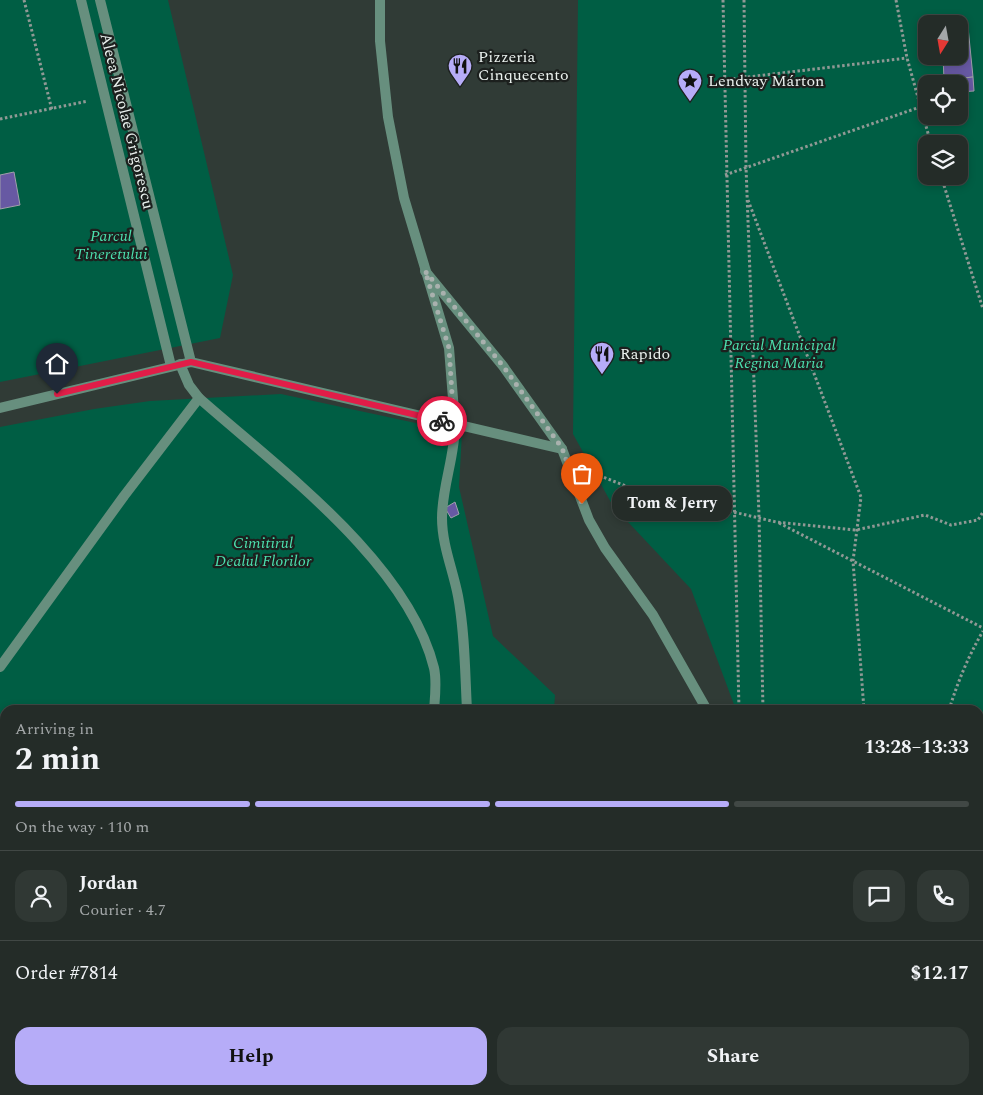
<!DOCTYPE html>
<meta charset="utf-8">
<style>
body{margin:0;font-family:Spectral,serif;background:#303834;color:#f1f3f6;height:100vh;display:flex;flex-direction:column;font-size:19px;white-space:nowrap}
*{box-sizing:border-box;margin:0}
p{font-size:16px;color:#a3a7a8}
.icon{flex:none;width:28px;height:28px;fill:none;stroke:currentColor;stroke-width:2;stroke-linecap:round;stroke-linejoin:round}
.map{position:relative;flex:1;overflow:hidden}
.panel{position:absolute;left:0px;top:705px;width:984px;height:390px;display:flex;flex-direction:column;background:#242c28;border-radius:15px 15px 0 0;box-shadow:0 2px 8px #0003,0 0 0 1px #414845}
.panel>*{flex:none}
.needle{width:32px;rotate:191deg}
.fabs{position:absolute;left:918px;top:15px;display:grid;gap:10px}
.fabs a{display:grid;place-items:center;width:50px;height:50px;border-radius:10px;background:#242c28;box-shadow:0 2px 8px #0003,0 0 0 1px #414845;font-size:25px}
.pin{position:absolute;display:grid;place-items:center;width:42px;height:42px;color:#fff;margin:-51px -21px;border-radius:50% 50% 50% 0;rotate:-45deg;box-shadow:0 0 5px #0007}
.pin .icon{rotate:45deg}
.courier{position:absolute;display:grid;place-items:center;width:50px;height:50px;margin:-25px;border:4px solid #e11d48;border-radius:50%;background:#fff;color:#222;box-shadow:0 1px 6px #0007}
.bubble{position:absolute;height:35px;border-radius:15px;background:#242c28;box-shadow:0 2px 8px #0003,0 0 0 1px #414845;font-size:16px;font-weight:700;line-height:35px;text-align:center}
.summary em{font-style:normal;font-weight:700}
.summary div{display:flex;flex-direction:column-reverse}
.summary{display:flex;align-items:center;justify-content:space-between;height:85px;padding:0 15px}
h1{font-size:32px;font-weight:700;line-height:38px}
.bar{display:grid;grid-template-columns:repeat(4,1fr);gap:8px 5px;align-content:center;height:60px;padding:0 15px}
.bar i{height:6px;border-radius:4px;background:#414845}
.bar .on{background:#b6acf8}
.bar p{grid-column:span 4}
.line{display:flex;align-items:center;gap:12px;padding:0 15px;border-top:1px solid #414845}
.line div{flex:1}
.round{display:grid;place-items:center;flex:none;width:52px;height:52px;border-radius:15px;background:#303834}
.action{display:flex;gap:10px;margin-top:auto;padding:10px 15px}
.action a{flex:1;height:58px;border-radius:15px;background:#b6acf8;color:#111;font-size:20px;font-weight:700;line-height:58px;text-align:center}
.action a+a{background:#303834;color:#f1f3f6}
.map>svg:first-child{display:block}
.green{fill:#005e44;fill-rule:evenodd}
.building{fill:#6759a3;stroke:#a09fab}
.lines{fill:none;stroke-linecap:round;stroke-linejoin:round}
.path{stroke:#909995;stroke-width:3;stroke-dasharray:2.5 2.5;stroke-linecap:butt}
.service{stroke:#678f7e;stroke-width:10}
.pedestrian{stroke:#678f7e;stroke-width:10}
.minor{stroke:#678f7e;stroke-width:10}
.done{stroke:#a9b1ae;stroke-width:5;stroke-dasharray:0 9}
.route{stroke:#e11d48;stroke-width:6}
.labels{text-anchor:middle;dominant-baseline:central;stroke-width:4.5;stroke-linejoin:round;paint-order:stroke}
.poi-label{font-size:16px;fill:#eaf1ee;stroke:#1c201e;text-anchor:start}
.street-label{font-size:16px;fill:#eaf1ee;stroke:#1c201e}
.park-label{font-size:16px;font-style:italic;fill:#4bdfad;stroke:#1c201e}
</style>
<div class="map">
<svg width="983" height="1095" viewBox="0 0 983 1095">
<rect width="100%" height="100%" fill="#303b36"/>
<g class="green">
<polygon points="0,0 168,0 233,275 220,338 0,382"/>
<path d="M578,0H983V1095H728L727,1090H979V710H736L691,589L613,506L573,434ZM926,24H959V56H926ZM926,84H959V116H926ZM926,144H959V176H926Z"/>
<polygon points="281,394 462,433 459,487 493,636 555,695 554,710 5,710 5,1036 0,1033 0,427 94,409 150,401"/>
</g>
<g class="building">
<polygon points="968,27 973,77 944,80 943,56 959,56 959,28"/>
<polygon points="973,77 974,91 959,92 959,84 944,84 944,80"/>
<polygon points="14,172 20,205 0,209 0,175"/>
<polygon points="455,502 459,514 451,518 445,508"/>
</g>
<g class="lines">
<g class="path">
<polyline points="24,0 52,110"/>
<polyline points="723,0 739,710"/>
<polyline points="744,0 746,167 759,516 763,710"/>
<polyline points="896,0 907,58 931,144"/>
<polyline points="723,80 907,58"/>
<polyline points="0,119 88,101"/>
<polyline points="725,175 920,107"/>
<polyline points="941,176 983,309"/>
<polyline points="748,200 861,497 853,561 864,710"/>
<polyline points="590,472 631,488 776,522 856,530 925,515 951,525 978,520 983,512"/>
<polyline points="779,523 983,628"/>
<path d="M949,710C958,681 968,657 983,631"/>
<polyline points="979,1018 983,1008"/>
<polyline points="979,1080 983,1081"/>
<polyline points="746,1090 746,1095"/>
<polyline points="771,1090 771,1095"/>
<polyline points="907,1090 908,1095"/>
</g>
<g class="service">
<path d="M180,364L189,385L199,398C278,468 408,562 434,668C437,681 435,697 434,710"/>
<path d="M455,424C455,457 442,486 442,518C442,545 453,570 458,596C465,633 465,673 467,710"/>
<polyline points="0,667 124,496 199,398"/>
</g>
<g class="pedestrian">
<polyline points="81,0 171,366"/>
<polyline points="100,0 191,362"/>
</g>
<g class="minor">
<polyline points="380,0 380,41 388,117 404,198 449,348 455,424"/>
<polyline points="425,271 503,366 562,449 589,520 605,548 653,615 707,710"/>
<polyline points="0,408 191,362 562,449"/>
<polyline points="680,1095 680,1090"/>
</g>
</g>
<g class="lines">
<polyline class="done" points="442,421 454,424 449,348 425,271 503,366 562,448 582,504"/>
<polyline class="route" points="57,394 191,362 442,421"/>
</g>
<defs>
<symbol id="restaurant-pin" viewBox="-11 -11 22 30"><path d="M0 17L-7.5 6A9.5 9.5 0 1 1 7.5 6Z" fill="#b6acf8" stroke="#1c201e"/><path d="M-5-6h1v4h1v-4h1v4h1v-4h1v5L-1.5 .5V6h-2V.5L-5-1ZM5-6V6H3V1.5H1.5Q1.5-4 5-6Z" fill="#111"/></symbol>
<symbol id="sight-pin" viewBox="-11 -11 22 30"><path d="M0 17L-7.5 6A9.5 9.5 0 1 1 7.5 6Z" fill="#b6acf8" stroke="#1c201e"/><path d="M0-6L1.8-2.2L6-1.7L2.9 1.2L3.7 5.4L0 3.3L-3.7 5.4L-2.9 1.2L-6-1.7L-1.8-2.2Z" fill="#111"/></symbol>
</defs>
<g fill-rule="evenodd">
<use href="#restaurant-pin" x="446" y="52" width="28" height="38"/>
<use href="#sight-pin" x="676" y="67" width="28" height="38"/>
<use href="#restaurant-pin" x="588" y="340" width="28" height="38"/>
</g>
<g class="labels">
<g class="poi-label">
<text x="478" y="57">Pizzeria<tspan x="478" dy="18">Cinquecento</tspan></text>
<text x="708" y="81">Lendvay Márton</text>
<text x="620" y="354">Rapido</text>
</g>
<g class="street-label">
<text transform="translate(127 121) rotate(76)">Aleea Nicolae Grigorescu</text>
</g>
<g class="park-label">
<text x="111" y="236">Parcul<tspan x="111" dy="18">Tineretului</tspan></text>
<text x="779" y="345">Parcul Municipal<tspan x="779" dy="18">Regina Maria</tspan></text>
<text x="263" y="543">Cimitirul<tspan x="263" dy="18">Dealul Florilor</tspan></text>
</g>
</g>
</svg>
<div class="fabs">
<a><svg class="needle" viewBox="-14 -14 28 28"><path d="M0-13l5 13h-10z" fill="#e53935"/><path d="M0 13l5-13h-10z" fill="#a3a7a8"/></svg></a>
<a><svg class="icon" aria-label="locate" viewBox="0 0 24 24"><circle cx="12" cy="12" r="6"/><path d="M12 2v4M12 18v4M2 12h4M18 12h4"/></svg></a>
<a><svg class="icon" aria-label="layers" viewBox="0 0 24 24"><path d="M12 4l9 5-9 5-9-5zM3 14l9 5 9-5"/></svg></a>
</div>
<div class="pin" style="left:582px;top:504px;background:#ea580c"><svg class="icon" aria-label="bag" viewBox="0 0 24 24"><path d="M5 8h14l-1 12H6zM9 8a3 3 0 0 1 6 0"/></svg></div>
<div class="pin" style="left:57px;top:394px;background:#1f2937"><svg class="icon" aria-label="home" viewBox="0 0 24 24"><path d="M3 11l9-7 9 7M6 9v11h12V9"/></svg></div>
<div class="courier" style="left:442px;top:421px"><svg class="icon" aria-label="bike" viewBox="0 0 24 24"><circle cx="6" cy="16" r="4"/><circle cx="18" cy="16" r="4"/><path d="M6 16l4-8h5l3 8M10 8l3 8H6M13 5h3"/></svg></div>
<div class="bubble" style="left:612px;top:486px;width:120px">Tom &amp; Jerry</div>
<section class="panel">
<div class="summary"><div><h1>2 min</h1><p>Arriving in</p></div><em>13:28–13:33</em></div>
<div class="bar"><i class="on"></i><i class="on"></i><i class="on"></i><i></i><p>On the way · 110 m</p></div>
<div class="line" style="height:90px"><a class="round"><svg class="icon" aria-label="person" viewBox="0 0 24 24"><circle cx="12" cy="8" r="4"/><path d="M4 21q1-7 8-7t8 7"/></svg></a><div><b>Jordan</b><p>Courier · 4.7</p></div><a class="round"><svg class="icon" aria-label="chat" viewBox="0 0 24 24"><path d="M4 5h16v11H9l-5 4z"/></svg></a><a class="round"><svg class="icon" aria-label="phone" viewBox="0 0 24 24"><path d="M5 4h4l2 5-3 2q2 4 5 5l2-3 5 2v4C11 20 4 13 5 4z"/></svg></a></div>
<div class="line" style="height:65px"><div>Order #7814</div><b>$12.17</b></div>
<div class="action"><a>Help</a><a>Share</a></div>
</section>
</div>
